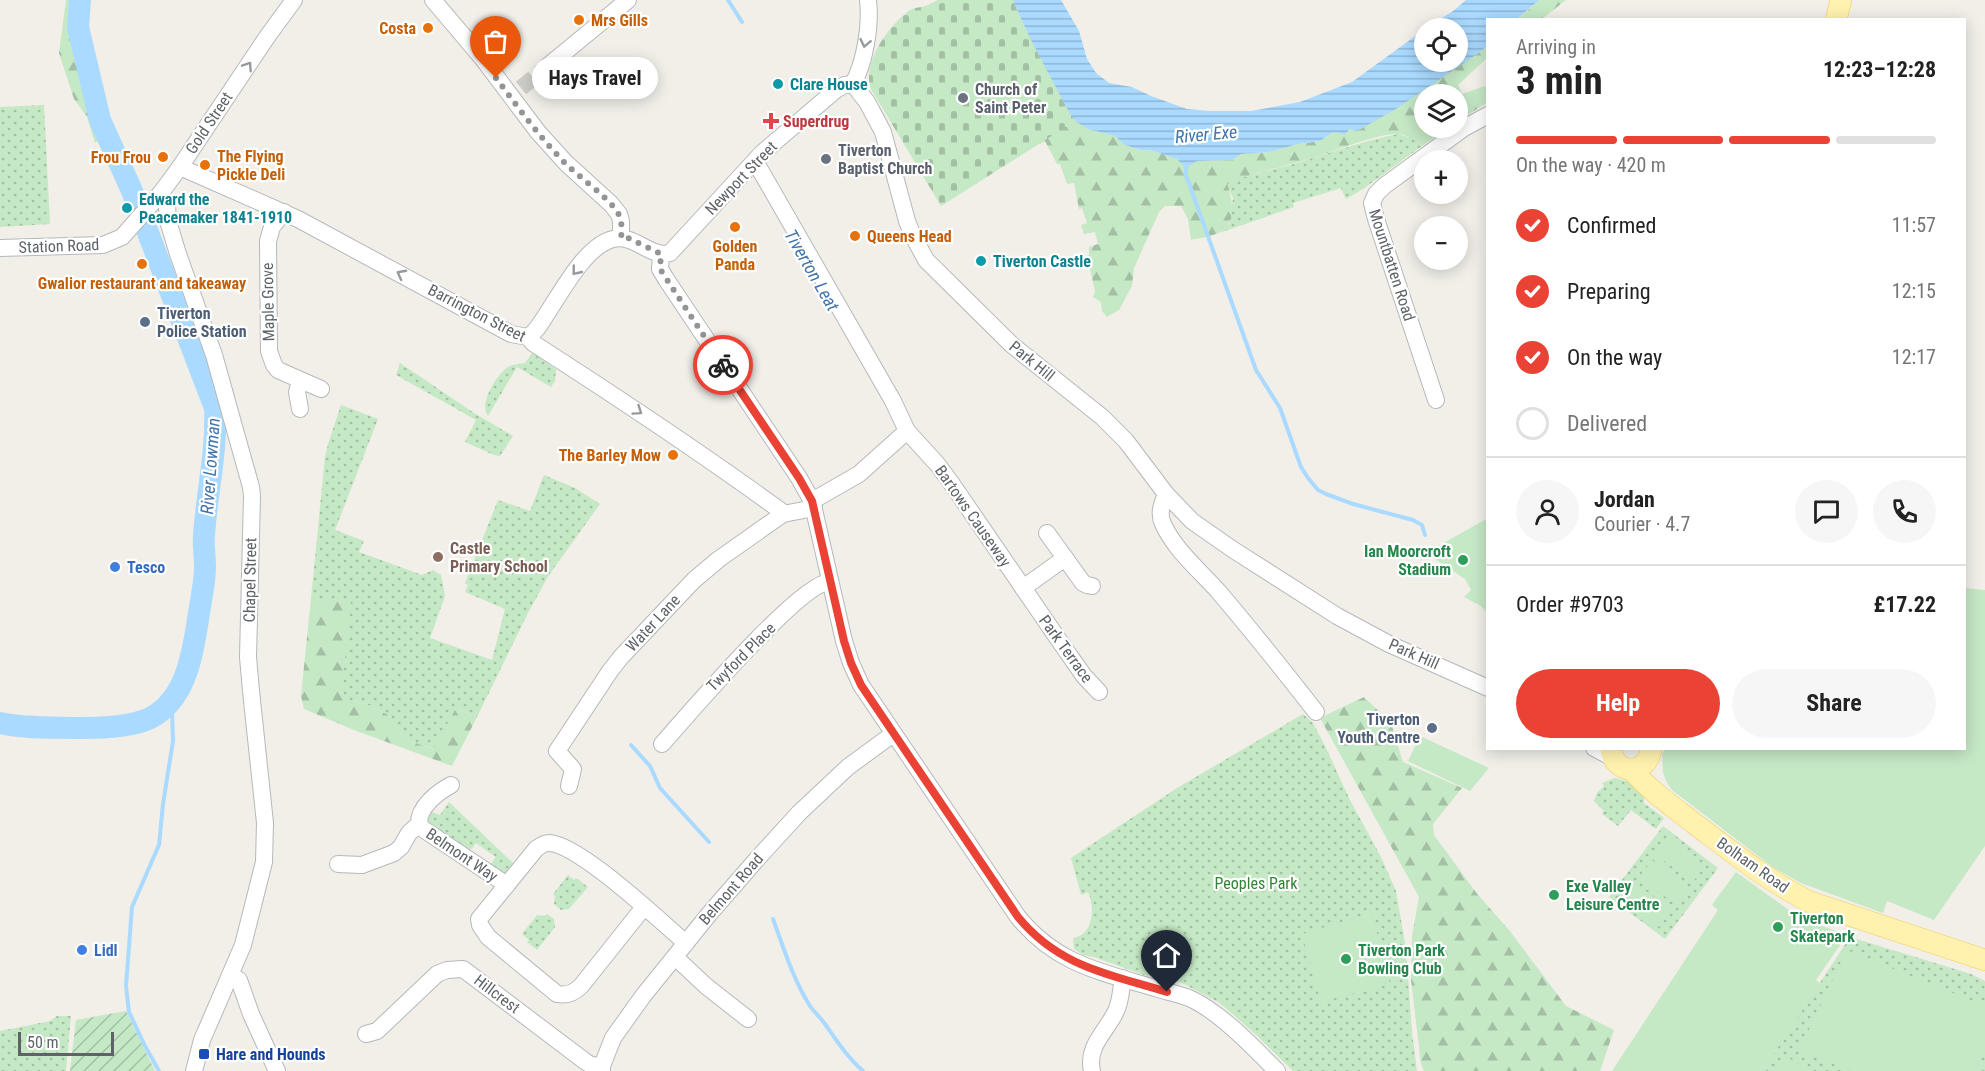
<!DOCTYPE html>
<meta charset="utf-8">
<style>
body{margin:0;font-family:"Roboto Condensed",sans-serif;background:#f6f6f6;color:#222;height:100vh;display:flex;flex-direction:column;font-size:22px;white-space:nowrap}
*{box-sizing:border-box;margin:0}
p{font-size:20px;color:#767676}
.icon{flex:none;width:33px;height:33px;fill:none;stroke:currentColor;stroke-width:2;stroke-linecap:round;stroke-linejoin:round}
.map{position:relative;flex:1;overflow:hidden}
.drawer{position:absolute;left:1486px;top:18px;width:480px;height:732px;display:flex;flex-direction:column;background:#fff;border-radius:0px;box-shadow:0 3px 15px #0003}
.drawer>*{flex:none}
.controls{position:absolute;left:1414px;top:18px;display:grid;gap:12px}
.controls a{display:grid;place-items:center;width:54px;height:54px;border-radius:50%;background:#fff;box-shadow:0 3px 15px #0003;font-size:30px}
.scale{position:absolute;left:18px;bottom:15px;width:96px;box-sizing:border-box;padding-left:6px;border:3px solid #5f6368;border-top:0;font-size:16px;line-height:21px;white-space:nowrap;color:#5f6368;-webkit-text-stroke:4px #fff;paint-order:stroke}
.pin{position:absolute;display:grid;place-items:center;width:51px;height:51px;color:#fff;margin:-62px -26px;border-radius:50% 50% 50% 0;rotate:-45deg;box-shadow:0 0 6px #0007}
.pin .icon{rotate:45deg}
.courier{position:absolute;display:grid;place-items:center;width:60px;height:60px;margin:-30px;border:4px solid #ea4335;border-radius:50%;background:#fff;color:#222;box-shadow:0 2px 8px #0007}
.bubble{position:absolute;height:42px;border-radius:21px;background:#fff;box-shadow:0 3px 15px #0003;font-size:20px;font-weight:700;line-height:42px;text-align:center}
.headline em{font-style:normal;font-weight:700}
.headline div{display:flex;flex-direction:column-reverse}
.headline{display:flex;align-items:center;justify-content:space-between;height:102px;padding:0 30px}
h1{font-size:39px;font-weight:700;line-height:45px}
.bar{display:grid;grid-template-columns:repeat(4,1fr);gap:9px 6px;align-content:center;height:72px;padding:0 30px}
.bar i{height:8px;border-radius:4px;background:#e0e0e0}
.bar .current{background:#ea4335}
.bar p{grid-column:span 4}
.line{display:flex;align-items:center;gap:15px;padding:0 30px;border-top:2px solid #e0e0e0}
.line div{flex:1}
.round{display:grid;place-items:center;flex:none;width:63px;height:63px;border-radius:32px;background:#f6f6f6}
ol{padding:0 30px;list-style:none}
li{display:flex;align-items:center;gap:18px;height:66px}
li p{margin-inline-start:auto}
li .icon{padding:6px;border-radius:50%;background:#ea4335;color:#fff;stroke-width:4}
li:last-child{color:#767676}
li i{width:33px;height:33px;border:3px solid #e0e0e0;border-radius:50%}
.cta{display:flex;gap:12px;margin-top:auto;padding:12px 30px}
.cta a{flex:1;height:69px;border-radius:36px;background:#ea4335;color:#fff;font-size:24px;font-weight:700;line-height:69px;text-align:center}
.cta a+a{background:#f6f6f6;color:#222}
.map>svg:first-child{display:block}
.grass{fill:url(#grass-dots)}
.forest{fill:url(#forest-firs)}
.cemetery{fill:url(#cemetery-stones)}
.garden{fill:url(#garden-furrows)}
.pitch{fill:#c5e8c5}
.water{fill:url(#water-rules)}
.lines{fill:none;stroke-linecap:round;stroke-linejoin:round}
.stream{stroke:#aadaff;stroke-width:4}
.river{stroke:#aadaff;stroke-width:22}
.minor-tunnel{stroke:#ccccc8;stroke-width:16;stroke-dasharray:16 8;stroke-linecap:butt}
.minor-casing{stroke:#b5b8bc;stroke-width:18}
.major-casing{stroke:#f2c960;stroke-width:22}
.minor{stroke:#fff;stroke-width:16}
.major{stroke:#fff2af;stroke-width:21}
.oneway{stroke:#979a9d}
.done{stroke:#929495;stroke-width:6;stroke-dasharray:0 10.8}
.route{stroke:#ea4335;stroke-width:8}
.food-dot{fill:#e8710a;stroke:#fff;stroke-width:2}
.culture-dot{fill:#0f9aa8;stroke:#fff;stroke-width:2}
.worship-dot{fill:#6b7280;stroke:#fff;stroke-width:2}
.health-dot{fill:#e0444e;stroke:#fff;stroke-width:2}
.service-dot{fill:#5c6f8a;stroke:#fff;stroke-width:2}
.education-dot{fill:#8d6e63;stroke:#fff;stroke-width:2}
.leisure-dot{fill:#2e9e5b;stroke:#fff;stroke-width:2}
.shop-dot{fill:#3f7fe0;stroke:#fff;stroke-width:2}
.transit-dot{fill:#1a4fb4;stroke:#fff;stroke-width:2}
.labels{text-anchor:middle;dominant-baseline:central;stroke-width:4.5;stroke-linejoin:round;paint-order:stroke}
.food-label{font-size:16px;font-weight:bold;fill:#c56008;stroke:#fff;text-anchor:start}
.culture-label{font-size:16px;font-weight:bold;fill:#0d838f;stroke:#fff;text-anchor:start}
.worship-label{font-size:16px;font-weight:bold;fill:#5b616d;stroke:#fff;text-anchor:start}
.health-label{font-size:16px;font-weight:bold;fill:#be3a42;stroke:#fff;text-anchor:start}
.street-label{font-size:16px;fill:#5f6368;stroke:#fff}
.service-label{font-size:16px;font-weight:bold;fill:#4e5e75;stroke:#fff;text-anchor:start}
.education-label{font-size:16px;font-weight:bold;fill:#785e54;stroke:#fff;text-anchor:start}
.leisure-label{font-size:16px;font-weight:bold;fill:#27864d;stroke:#fff;text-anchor:start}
.shop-label{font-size:16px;font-weight:bold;fill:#366cbe;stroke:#fff;text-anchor:start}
.park-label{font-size:16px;fill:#348238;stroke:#fff}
.transit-label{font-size:16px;font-weight:bold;fill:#164399;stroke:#fff;text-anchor:start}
.water-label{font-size:18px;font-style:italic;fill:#4174aa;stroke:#fff}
</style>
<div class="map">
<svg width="1985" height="1071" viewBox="0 0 1985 1071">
<defs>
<pattern id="grass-dots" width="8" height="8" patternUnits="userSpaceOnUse" patternTransform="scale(1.5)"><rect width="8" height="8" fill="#c5e8c5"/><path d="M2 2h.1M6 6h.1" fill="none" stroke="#a3c0a4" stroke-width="1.8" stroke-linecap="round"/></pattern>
<pattern id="forest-firs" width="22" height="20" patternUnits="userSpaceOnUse" patternTransform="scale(1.5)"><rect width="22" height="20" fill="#c5e8c5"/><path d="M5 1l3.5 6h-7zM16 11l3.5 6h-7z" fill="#a3c0a4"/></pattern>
<pattern id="cemetery-stones" width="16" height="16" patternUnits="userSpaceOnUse" patternTransform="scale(1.5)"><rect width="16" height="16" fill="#c5e8c5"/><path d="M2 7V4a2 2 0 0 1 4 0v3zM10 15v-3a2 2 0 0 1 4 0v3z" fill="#a3c0a4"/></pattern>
<pattern id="garden-furrows" width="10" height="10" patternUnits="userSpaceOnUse" patternTransform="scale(1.5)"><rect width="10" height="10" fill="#c5e8c5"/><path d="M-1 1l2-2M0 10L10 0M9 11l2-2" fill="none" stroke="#a3c0a4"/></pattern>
<pattern id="water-rules" width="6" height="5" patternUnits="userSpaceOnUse" patternTransform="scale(1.5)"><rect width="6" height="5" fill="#aadaff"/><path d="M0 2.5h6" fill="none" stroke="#8eb4d2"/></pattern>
</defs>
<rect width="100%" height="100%" fill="#f1efe8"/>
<g class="grass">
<polygon points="44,105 50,224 0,227 0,107"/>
<path d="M1398,134L1414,139L1422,146L1363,189L1346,199L1341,188L1293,203L1294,207L1219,233L1230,223L1233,198L1226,183C1248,175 1271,170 1294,164C1329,153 1363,141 1398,134Z"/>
<path d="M532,353L556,369L555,381L551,387L517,367L488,416C478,404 498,371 510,366C515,364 520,364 525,363Z"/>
<polygon points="400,363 474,413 513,436 500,456 494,455 465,442 476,420 396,375"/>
<polygon points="341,405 378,419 335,530 364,541 359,552 422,575 433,570 441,575 445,596 430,638 492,660 505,609 465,592 468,585 465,583 498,500 530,511 544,475 575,488 600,504 549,575 529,611 477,717 456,708 434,749 404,739 388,715 371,706 343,698 343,678 311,598 325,457 328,444"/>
<path d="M1303,714L1313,723L1325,746L1350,800L1381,857L1396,891L1406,949L1412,1032L1417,1071H1293L1254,1033L1220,1003L1182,983L1144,975L1094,957L1083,955L1074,949L1073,938C1094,935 1095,907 1088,892L1082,895L1081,894L1071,858L1177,788Z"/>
<polygon points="1615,778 1630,782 1644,796 1644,803 1664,818 1656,829 1631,810 1618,826 1602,814 1604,811 1594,801 1597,793 1604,786 1602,783"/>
<polygon points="449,802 513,863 512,870 505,874 490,865 496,857 476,843 469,852 428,827 426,817 429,811 440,815"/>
<polygon points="1663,826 1718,868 1665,939 1609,897"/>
<polygon points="568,875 574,880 576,878 588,887 569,909 561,910 554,904 555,896 553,894"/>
<polygon points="547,914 554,919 555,927 537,950 527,942 529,940 522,934 537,915 544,916"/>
<polygon points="1850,937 1971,974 1985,981 1985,1071 1762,1071"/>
<polygon points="57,1016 71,1016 66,1071 0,1071 0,1031 50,1021"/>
</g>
<g class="forest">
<polygon points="66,0 80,0 80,8 94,77 110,131 95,143 87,117 74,99 59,53"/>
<path d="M938,0H1013L1024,27L1088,129L1116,136L1125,145L1141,150L1154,151L1178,159L1197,161L1232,160L1241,154L1269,152L1298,144L1320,141L1333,132L1350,129L1480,52L1488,45V57L1458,85L1462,94L1488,85V102L1458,121V94H1425V128H1449L1422,146C1415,140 1406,134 1397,134C1376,134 1337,150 1316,157C1286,166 1256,172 1227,183C1232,200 1239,222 1218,233C1211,237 1199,238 1191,240L1188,219L1181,206H1165L1159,212L1134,268L1132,286L1119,310L1107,317L1102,311L1101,302L1093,297L1095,291L1087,256L1089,255V247L1098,244L1095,232L1084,234L1081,225L1087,223L1082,208L1079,209L1074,183L1067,184L1060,164H1057L1045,141L1040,144L927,6Z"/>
<polygon points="1539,0 1566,0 1542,19 1517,20"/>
<polygon points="311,598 351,602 343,678 344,698 371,706 388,715 404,739 433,749 456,708 477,717 452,766 354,730 304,709 301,696"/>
<polygon points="1364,697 1391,723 1403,762 1462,788 1433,824 1434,835 1478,895 1509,930 1566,1006 1614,1030 1600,1071 1424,1071 1421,1064 1411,980 1412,936 1419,897 1320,718"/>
</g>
<path class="cemetery" d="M938,0H1013C1028,38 1050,75 1069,112L1075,121L941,206L871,89C861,64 890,22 912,9C916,7 920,8 925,6C930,5 934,2 938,0Z"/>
<polygon class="garden" points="126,1011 155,1071 70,1071 76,1020"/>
<g class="pitch">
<polygon points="1488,518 1488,614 1481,606 1464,597 1471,590 1465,579 1426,553"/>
<polygon points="1965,588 1985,590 1985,846 1934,920 1887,901 1883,913 1801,883 1774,868 1672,790 1666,781 1663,772 1662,754 1665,749 1965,748"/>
<polygon points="1420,736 1489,768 1470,791 1408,761"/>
<polygon points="1669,838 1705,866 1693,882 1656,855"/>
<polygon points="1652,860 1689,888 1676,905 1639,877"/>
<polygon points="1736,872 1800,918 1847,935 1816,980 1820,984 1762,1071 1612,1071 1718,910 1712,905"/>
<polygon points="1635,883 1672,910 1659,927 1622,900"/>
<polygon points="1372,913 1390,984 1321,1002 1302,934"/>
<polygon points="1847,950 1985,1006 1985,1049 1976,1071 1851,1071 1799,1050"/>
<polygon points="1786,1056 1808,1071 1776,1071"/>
</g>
<path class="water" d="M1013,0H1061L1079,31L1087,59L1096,73L1109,83L1132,87L1151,96L1187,109L1209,111H1251L1300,102L1352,82L1425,29V62H1458V28H1426L1453,11L1466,0H1539L1517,19L1488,20V45L1480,52L1396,109L1357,131L1350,129L1345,134L1333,132L1320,141L1298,144L1269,152L1241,154L1232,160L1197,161L1186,168L1177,159L1154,151L1141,150L1125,145L1115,136L1088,129L1075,121L1069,112C1050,75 1028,38 1013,0Z"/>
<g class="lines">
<g class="stream">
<polyline points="728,0 742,22"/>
<polyline points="1186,168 1186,175 1256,370 1280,408 1301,467 1308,478 1318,490 1326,494 1353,504 1413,520 1422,525 1425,535"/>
<polyline points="631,745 650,766 660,788 709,842"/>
<path d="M773,919C784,949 793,979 810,1006C814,1012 820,1017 825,1024C837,1041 847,1057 863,1071"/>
<polyline points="159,1071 145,1046 129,1012 126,986 132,907 159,845 163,804 173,741 172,712 168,706"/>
</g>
<path class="river" d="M0,723C26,729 55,727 82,728C104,728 139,727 157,714C190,692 194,643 200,607C202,594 205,580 205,567C205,556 203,546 204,535C207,492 217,451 215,408L132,191L100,120L78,27L80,0"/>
<polyline class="minor-tunnel" points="521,88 548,66"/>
<defs>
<g id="minor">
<polyline points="433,0 483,59 538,132 566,163 611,204 619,214 621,221 621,238"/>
<polyline points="548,66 628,0"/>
<polyline points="853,84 867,102 883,132 907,221 913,236 926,260 1012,345 1102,417 1126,441 1166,494 1192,521 1232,549 1337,616 1389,644 1488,688"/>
<path d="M853,84C865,62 871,25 868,0"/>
<polyline points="755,161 893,401 907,431 938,465 954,487 1065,649 1084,676 1099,692"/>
<path d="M180,167L298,219L511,334L528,337L533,343C617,397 700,452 781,511L783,514"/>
<polyline points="160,194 167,206 168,221 178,254 214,355 251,487 252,496 248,657 251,691 265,823 264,862 243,945 202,1040 194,1071"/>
<polyline points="284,212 272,227 268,241 269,351 274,365 278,370 321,389"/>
<polyline points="0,248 103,245 122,237 160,194 180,167 267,37 294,0"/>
<path d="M661,254L660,269L666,279L799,478L812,501L844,641L851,663L861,685L1018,917C1057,965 1102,972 1158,989C1168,992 1179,994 1189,998C1219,1011 1253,1047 1277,1071"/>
<path d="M528,337C536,332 541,323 546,315C561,293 585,246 613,239C635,234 650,258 670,253L762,153L837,89L845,85L853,84"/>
<polyline points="1436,400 1376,219 1372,203 1376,194 1384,186 1464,128 1488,115"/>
<polyline points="300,409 297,392 300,381"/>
<path d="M1166,494C1162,504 1158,513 1163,524C1175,550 1199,570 1218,591C1252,631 1284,671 1316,712"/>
<polyline points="812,501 859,474 907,431"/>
<polyline points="1047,533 1083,583 1087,585 1092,586"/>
<polyline points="1023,588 1065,558"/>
<path d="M662,744C687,716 799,584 829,582"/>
<polyline points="1594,748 1613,758"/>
<polyline points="569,786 573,769 557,751 610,671 621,657 694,580 719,559 783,514 814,508"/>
<polyline points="419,824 423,829 507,885"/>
<path d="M338,864L362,865L394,853L401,847L409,833L419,824C418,807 438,792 451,785"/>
<path d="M644,907L581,986C574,993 567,996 557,994L488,937L480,925L479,919L536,849C540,846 544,843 548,843C577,842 661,922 686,943"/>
<polyline points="675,957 706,986 748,1019"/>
<polyline points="230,975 239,980 251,1014 277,1071"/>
<polyline points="366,1034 377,1031 437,974 447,970 463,969 586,1062 591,1065 602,1066"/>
<polyline points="602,1071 602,1066 613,1038 643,996 710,913 757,859 799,813 848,767 893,734"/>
<path d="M1092,1071C1086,1046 1107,1031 1116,1011C1121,1001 1121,988 1123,978"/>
</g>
<g id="major">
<polyline points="1836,20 1841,0"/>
<path d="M1611,748C1613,776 1649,776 1651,748"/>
<path d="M1631,769C1650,791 1672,806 1695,824C1732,852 1768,881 1810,902L1985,960"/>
</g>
</defs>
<use href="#minor" class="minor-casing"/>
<use href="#major" class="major-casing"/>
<use href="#minor" class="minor"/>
<use href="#major" class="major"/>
</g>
<defs><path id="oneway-chevron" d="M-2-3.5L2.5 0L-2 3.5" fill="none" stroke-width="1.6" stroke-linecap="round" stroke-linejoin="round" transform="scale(1.5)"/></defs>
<g class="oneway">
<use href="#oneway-chevron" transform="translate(865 43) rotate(102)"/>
<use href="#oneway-chevron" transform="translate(248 66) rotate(-56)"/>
<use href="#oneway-chevron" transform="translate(576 271) rotate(129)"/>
<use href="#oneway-chevron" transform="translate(401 274) rotate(-152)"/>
<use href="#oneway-chevron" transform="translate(638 411) rotate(34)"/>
</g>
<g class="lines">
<path class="done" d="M496,78C518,107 540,138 566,164C579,177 612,200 619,215C622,222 622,230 621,238H628L661,254L660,269L723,365"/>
<path class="route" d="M723,365L799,478L812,501L844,641L851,663L861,685L1018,917C1059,967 1109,974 1167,992"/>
</g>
<g class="food-dot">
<circle cx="579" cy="20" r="6"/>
<circle cx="428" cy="28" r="6"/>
<circle cx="163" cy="157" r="6"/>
<circle cx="205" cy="165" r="6"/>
<circle cx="735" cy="227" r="6"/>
<circle cx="855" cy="236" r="6"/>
<circle cx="142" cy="264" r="6"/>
<circle cx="673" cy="455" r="6"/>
</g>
<g class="culture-dot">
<circle cx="778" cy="84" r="6"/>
<circle cx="127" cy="208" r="6"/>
<circle cx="981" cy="261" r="6"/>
</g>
<g class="worship-dot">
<circle cx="963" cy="98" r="6"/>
<circle cx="826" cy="159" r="6"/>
</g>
<path class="health-dot" d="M768 112h6v6h6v6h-6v6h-6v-6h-6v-6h6z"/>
<g class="service-dot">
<circle cx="145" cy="322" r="6"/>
<circle cx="1432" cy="728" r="6"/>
</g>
<circle class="education-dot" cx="438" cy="557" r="6"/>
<g class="leisure-dot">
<circle cx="1463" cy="560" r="6"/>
<circle cx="1554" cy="895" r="6"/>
<circle cx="1778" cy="927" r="6"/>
<circle cx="1346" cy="959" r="6"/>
</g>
<g class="shop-dot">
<circle cx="115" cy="567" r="6"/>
<circle cx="82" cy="950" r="6"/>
</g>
<rect class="transit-dot" x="198" y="1048" width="12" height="12" rx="3"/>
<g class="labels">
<g class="food-label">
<text x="591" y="20">Mrs Gills</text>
<text x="416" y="28" text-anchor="end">Costa</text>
<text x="217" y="156">The Flying<tspan x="217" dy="18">Pickle Deli</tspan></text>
<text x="151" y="157" text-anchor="end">Frou Frou</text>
<text x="867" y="236">Queens Head</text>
<text x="735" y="246" text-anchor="middle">Golden<tspan x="735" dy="18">Panda</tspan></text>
<text x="142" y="283" text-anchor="middle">Gwalior restaurant and takeaway</text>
<text x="661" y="455" text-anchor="end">The Barley Mow</text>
</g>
<g class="culture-label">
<text x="790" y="84">Clare House</text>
<text x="139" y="199">Edward the<tspan x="139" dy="18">Peacemaker 1841-1910</tspan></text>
<text x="993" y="261">Tiverton Castle</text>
</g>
<g class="worship-label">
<text x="975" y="89">Church of<tspan x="975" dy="18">Saint Peter</tspan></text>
<text x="838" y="150">Tiverton<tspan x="838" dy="18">Baptist Church</tspan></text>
</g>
<g class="health-label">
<text x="783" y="121">Superdrug</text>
</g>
<g class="street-label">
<text transform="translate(209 123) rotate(-56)">Gold Street</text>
<text transform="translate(741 178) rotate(-46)">Newport Street</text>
<text transform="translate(59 246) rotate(-2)">Station Road</text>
<text transform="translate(1392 265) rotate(72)">Mountbatten Road</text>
<text transform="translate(268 302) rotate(-91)">Maple Grove</text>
<text transform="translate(477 313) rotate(27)">Barrington Street</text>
<text transform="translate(1032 361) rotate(39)">Park Hill</text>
<text transform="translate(973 516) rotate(55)">Bartows Causeway</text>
<text transform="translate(250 580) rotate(-89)">Chapel Street</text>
<text transform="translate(653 623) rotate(-47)">Water Lane</text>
<text transform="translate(1066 649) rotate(54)">Park Terrace</text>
<text transform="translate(1414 654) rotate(24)">Park Hill</text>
<text transform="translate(741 657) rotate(-45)">Twyford Place</text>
<text transform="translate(462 855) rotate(34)">Belmont Way</text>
<text transform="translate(1753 865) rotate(35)">Bolham Road</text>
<text transform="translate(731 889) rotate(-49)">Belmont Road</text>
<text transform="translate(497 994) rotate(37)">Hillcrest</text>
</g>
<g class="service-label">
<text x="157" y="313">Tiverton<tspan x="157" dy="18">Police Station</tspan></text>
<text x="1420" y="719" text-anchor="end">Tiverton<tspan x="1420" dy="18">Youth Centre</tspan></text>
</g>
<g class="education-label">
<text x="450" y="548">Castle<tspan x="450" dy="18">Primary School</tspan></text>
</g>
<g class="leisure-label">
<text x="1451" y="551" text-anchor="end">Ian Moorcroft<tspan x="1451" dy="18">Stadium</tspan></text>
<text x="1566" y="886">Exe Valley<tspan x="1566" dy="18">Leisure Centre</tspan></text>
<text x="1790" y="918">Tiverton<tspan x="1790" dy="18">Skatepark</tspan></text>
<text x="1358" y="950">Tiverton Park<tspan x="1358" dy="18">Bowling Club</tspan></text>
</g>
<g class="shop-label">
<text x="127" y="567">Tesco</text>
<text x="94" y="950">Lidl</text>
</g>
<g class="park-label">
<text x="1256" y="883">Peoples Park</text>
</g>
<g class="transit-label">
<text x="216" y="1054">Hare and Hounds</text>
</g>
<g class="water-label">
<text transform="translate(1206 134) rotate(-5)">River Exe</text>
<text transform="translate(812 270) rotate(60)">Tiverton Leat</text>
<text transform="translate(210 466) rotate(-86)">River Lowman</text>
</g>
</g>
</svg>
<div class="controls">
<a><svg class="icon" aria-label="locate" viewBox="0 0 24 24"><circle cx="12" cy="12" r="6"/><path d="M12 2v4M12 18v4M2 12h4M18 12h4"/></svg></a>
<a><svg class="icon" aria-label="layers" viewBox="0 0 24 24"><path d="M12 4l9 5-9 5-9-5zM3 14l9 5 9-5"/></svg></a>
<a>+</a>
<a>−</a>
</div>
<div class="scale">50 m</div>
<div class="pin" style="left:496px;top:78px;background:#ea580c"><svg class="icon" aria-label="bag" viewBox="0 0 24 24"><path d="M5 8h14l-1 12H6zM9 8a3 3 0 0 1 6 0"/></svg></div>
<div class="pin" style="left:1167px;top:992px;background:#1f2937"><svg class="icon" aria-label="home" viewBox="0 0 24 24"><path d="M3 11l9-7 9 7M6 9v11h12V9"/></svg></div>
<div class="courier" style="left:723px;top:365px"><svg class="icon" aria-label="bike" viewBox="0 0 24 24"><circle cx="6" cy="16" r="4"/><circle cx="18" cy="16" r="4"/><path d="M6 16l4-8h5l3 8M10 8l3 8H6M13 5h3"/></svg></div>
<div class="bubble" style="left:532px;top:57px;width:126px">Hays Travel</div>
<section class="drawer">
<div class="headline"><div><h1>3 min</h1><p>Arriving in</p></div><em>12:23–12:28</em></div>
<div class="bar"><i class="current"></i><i class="current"></i><i class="current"></i><i></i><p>On the way · 420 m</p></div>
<ol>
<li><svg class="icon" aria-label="check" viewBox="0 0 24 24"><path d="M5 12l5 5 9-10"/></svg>Confirmed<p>11:57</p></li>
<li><svg class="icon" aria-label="check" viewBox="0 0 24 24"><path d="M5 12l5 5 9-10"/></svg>Preparing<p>12:15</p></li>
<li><svg class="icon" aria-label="check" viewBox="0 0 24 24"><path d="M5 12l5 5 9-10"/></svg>On the way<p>12:17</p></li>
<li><i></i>Delivered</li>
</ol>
<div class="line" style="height:108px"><a class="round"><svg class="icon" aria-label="person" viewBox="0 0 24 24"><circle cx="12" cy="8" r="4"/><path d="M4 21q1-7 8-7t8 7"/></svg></a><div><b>Jordan</b><p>Courier · 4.7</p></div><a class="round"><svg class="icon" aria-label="chat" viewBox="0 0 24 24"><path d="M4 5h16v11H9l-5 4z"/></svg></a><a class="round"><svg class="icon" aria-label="phone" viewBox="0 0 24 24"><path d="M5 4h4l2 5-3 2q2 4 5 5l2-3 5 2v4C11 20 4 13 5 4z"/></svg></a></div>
<div class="line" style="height:78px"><div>Order #9703</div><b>£17.22</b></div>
<div class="cta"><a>Help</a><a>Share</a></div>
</section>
</div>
